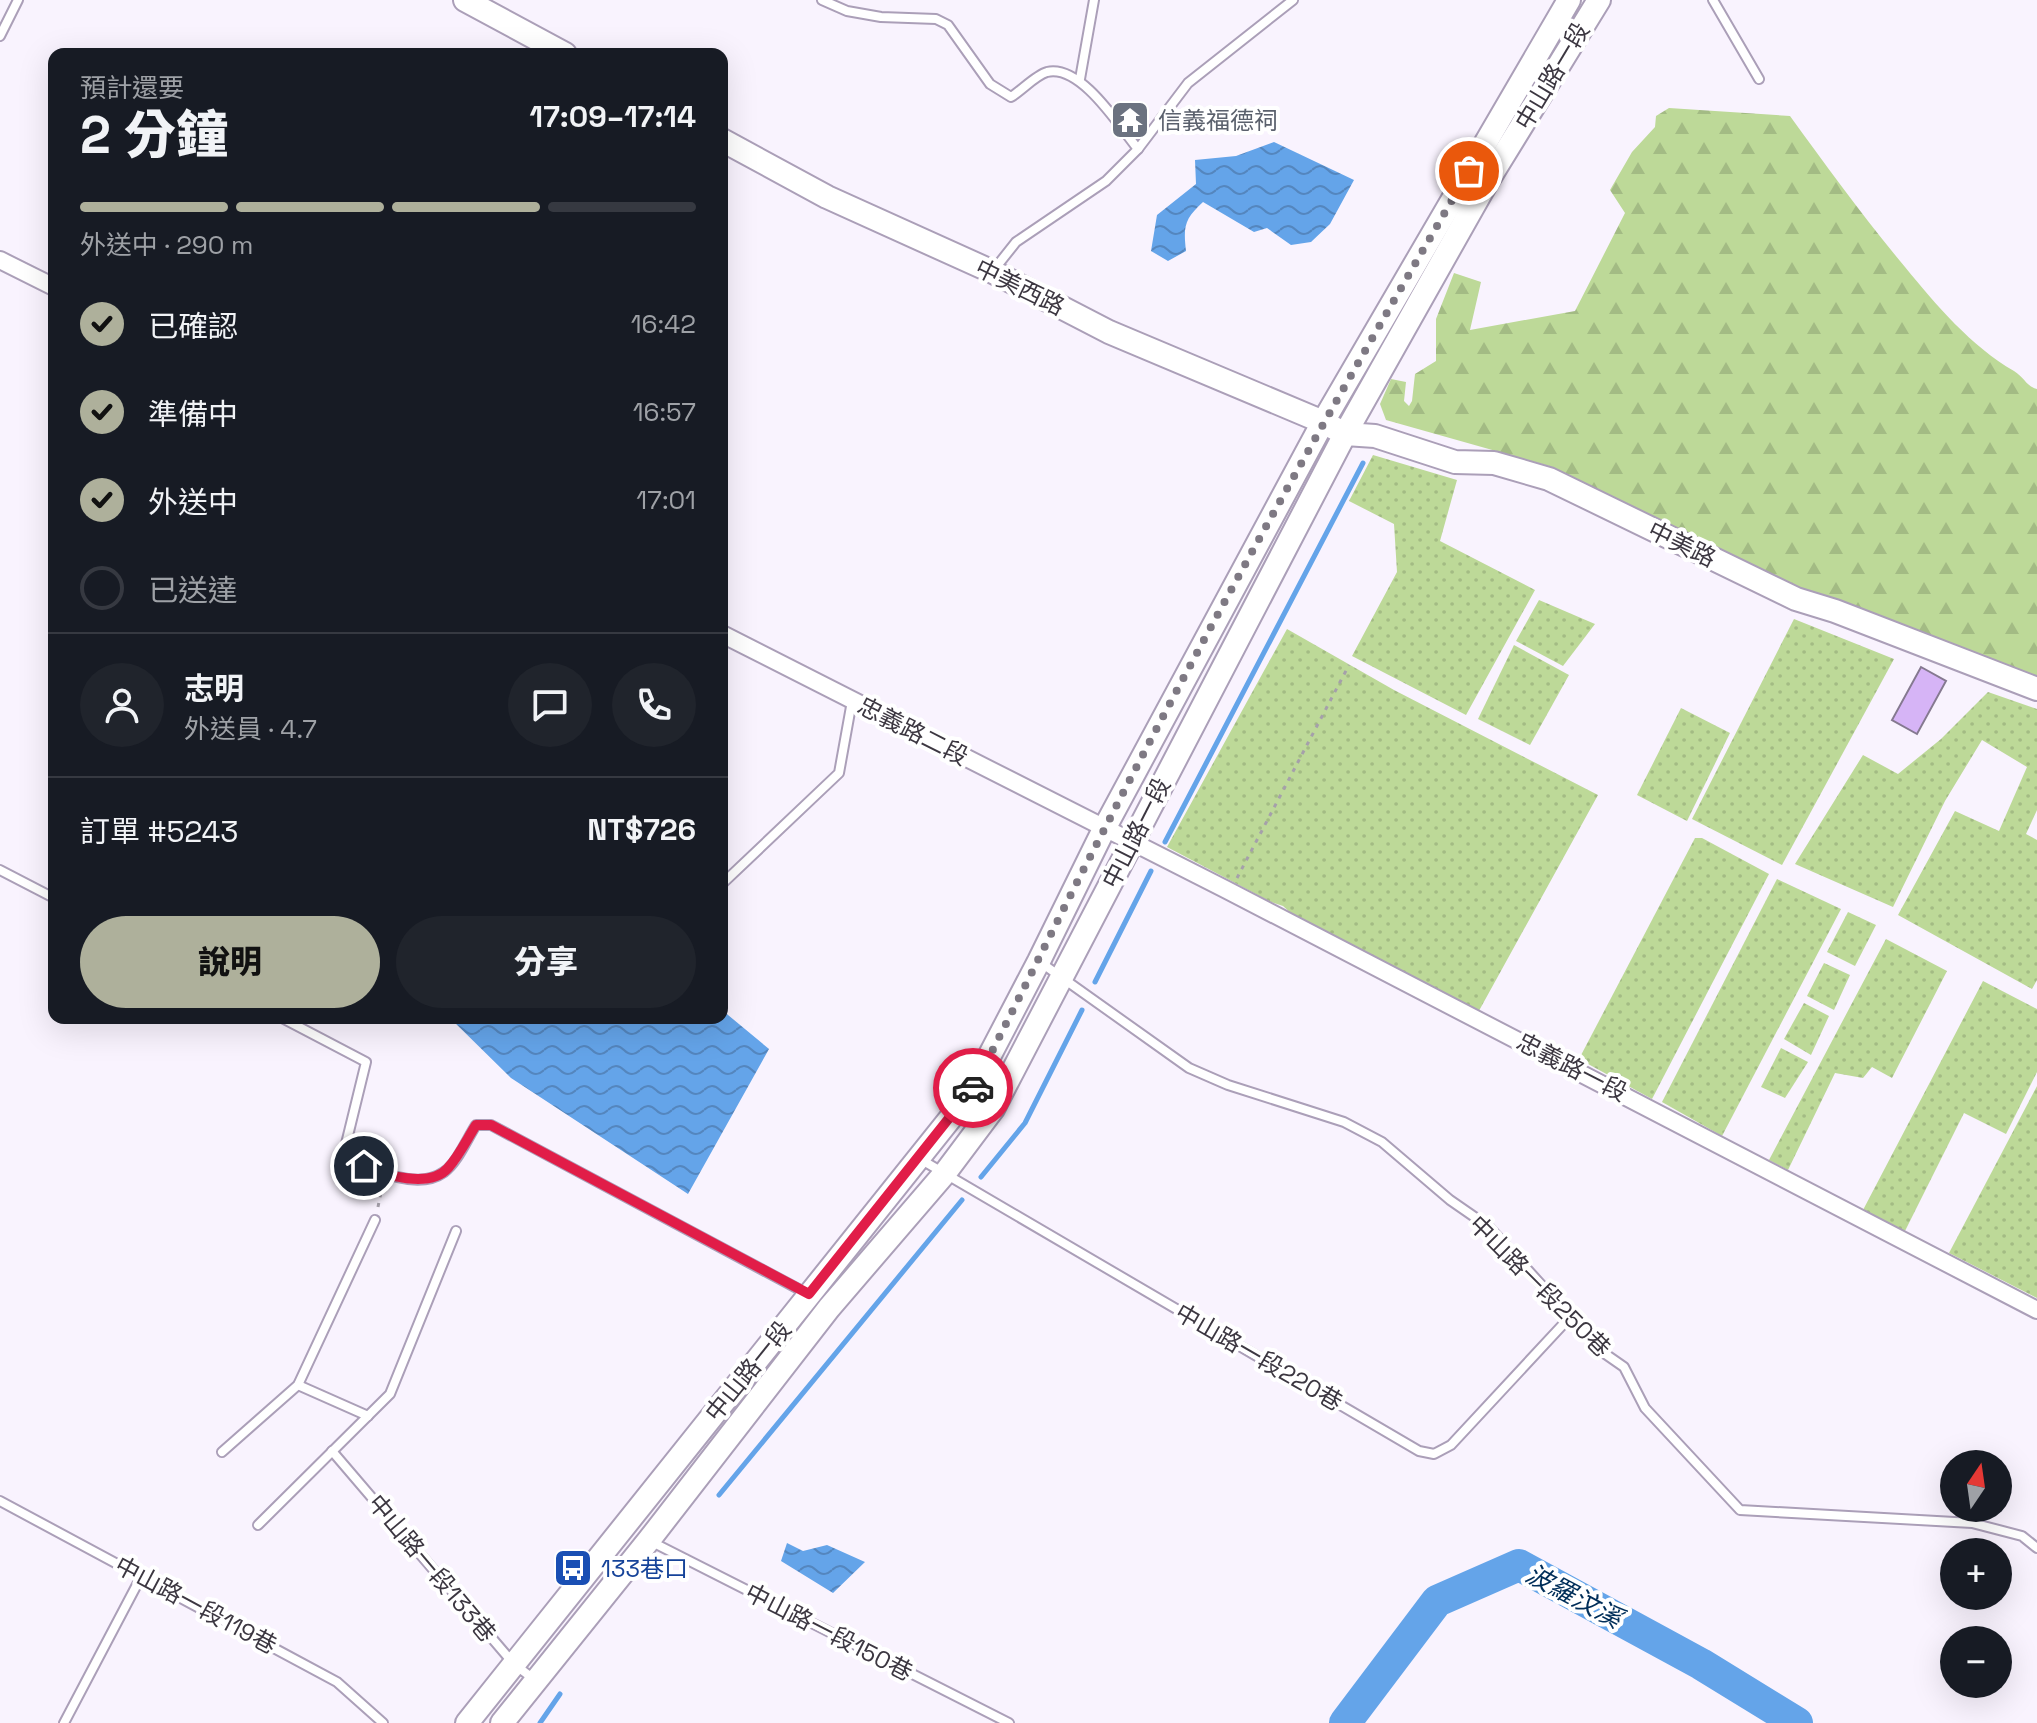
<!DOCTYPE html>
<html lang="zh-TW">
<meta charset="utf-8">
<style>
body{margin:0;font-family:"Space Grotesk","Noto Sans TC",sans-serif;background:#20242c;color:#f1f3f6;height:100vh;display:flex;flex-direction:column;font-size:30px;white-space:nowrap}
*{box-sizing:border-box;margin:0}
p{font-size:26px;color:#9ea1a6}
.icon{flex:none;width:44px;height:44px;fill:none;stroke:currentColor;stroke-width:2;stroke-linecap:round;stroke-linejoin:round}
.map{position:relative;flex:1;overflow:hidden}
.drawer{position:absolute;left:48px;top:48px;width:680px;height:976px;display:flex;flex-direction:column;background:#171b24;border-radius:16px;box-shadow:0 8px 32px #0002}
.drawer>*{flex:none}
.needle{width:52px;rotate:13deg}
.fabs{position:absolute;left:1940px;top:1450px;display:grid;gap:16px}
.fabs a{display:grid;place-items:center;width:72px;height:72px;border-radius:50%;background:#171b24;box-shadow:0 8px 32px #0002;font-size:40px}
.pin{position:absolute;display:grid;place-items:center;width:68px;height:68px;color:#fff;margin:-34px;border:4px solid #fff;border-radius:50%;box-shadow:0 2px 8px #0007}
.courier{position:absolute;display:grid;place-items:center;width:80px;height:80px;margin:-40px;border:6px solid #e11d48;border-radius:50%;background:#fff;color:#222;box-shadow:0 2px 10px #0007}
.summary em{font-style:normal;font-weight:800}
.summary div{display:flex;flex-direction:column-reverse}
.summary{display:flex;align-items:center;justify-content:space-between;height:136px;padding:0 32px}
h1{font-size:52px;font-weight:800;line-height:60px}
.bar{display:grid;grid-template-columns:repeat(4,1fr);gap:12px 8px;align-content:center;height:96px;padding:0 32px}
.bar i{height:10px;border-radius:6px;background:#363941}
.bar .active{background:#aeb09b}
.bar p{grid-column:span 4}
.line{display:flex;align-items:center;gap:20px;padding:0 32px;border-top:2px solid #363941}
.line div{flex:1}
.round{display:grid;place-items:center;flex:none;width:84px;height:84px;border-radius:42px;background:#20242c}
ol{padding:0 32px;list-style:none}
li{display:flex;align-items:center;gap:24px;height:88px}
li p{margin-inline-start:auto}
li .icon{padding:8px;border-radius:50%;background:#aeb09b;color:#111;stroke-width:4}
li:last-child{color:#9ea1a6}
li i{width:44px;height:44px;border:4px solid #363941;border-radius:50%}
.primary-button{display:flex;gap:16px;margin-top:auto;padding:16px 32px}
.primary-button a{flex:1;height:92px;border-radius:48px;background:#aeb09b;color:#111;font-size:32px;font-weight:800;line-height:92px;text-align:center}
.primary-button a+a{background:#20242c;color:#f1f3f6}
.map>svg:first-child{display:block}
.forest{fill:url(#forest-firs)}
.garden{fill:url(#garden-dots)}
.water{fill:url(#water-waves)}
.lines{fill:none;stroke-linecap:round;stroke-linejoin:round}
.stream{stroke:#64a4e9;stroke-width:5}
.river{stroke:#64a4e9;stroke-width:32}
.building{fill:#d6b4f6;stroke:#857990;stroke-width:2}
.service-casing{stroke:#ab9fb8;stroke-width:12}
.minor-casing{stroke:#ab9fb8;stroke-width:20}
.tertiary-casing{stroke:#ab9fb8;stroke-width:26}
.path{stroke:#a5a0aa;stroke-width:3;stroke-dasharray:4 6;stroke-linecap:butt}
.service{stroke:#fff;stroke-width:8}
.minor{stroke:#fff;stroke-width:16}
.tertiary{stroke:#fff;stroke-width:22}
.done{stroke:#7e7983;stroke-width:8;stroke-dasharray:0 14.4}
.route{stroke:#e11d48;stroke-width:10}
.labels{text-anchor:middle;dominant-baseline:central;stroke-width:8;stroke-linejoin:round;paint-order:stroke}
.street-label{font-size:24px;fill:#3c3741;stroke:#fff}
.worship-label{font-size:24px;fill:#5b616d;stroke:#fff;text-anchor:start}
.transit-label{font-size:24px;fill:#164399;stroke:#fff;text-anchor:start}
.water-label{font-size:26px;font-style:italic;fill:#002e59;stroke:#fff}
</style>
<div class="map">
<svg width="2037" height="1723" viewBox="0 0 2037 1723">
<defs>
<pattern id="forest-firs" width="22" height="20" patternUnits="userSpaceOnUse" patternTransform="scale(2)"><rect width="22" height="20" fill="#bdd998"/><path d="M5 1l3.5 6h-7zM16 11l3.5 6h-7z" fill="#a3bb84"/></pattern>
<pattern id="garden-dots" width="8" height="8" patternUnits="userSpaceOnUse" patternTransform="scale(2)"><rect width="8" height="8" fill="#bdd998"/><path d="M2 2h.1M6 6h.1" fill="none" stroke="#a3bb84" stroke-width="1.8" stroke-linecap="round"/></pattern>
<pattern id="water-waves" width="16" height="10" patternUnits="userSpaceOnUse" patternTransform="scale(2)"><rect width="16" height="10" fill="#64a4e9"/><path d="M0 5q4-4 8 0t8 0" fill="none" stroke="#5486be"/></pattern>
</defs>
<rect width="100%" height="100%" fill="#f9f3fe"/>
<path class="forest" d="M1669,108L1790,116C1827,167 1864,218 1905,267C1936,305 1971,346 2014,371C2024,377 2026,386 2037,389V679L1773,579L1549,466L1386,420L1380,404L1391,379L1406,382L1404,401L1409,406L1412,401L1415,374L1436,361V319L1454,273L1481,282L1470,330L1575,311L1625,213L1610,190L1632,152L1655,127L1656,116Z"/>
<g class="garden">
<polygon points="1373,455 1457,480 1440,541 1535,590 1466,715 1352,656 1397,572 1394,524 1349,501"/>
<polygon points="1539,600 1595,624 1563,666 1516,641"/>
<polygon points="1794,619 1894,659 1782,865 1692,819"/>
<polygon points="1287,629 1394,690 1598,795 1475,1018 1321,940 1283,906 1271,902 1167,847"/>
<polygon points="1514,645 1569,675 1530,745 1478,719"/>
<polygon points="1988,692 2037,709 2037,810 2026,834 2037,840 2037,980 2032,989 1898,915 1955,811 1999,831 2027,767 1982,740 1945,801 1893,907 1795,864 1863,755 1898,774 1941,739"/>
<polygon points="1681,708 1730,733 1687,821 1637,795"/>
<polygon points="1695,838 1702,838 1769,874 1652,1099 1579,1059"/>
<polygon points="1777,879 1841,909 1722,1136 1662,1102"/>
<polygon points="1848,912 1876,925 1855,966 1827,952"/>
<polygon points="1886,939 1947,971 1892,1078 1872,1067 1863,1078 1835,1073 1788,1170 1769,1160"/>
<polygon points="1824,963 1850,975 1834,1010 1807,996"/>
<polygon points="1983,981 2037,1009 2037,1072 2006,1134 1964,1113 1904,1233 1863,1210"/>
<polygon points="1804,1003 1829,1016 1811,1055 1784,1039"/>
<polygon points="1781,1048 1808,1062 1785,1098 1761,1087"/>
<polygon points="2037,1086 2037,1298 1949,1253"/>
</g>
<g class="water">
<path d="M1274,142L1354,180L1330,224L1311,242L1291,245L1267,228L1254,232L1203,202C1185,219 1183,225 1186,251L1168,261L1151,251L1157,215L1196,184L1195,160L1236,156Z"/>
<polygon points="722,1010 769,1049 688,1194 511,1078 450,1018 722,1018"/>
<polygon points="787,1543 803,1551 827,1545 865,1562 833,1593 781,1561"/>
</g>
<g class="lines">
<g class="stream">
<polyline points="1165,842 1363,463"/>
<polyline points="1095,982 1151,871"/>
<polyline points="981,1177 1025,1123 1082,1010"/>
<polyline points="719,1495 962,1200"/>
<polyline points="540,1723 560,1694"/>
</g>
<polyline class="river" points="1345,1723 1437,1601 1519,1565 1701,1664 1797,1723"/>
</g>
<g class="building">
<polygon points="1125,111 1135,111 1136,129 1125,129"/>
<polygon points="1921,667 1946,681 1917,734 1892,720"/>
</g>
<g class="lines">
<defs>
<g id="service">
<path d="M822,0L847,11L881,17L936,19L948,25L990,84L1011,97C1022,90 1036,75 1047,72C1081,64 1119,126 1138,149"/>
<polyline points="1713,0 1759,79"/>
<polyline points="0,36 18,0"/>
<polyline points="1080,79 1094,0"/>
<polyline points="993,271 1016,242 1106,181 1138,149 1188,83 1293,0"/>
<polyline points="0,870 54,898"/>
<polyline points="722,884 839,773 852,701"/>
<polyline points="1040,962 1189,1068 1228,1085 1344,1122 1382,1142 1450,1200 1489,1227 1601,1351 1624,1367 1645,1408 1740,1510 1972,1523 2022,1536 2037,1548"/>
<path d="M282,1018L366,1062L343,1156C370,1168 416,1192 444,1172C457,1163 467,1139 476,1125H491L806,1293"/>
<polyline points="920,1159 1419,1451 1434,1454 1451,1445 1569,1318"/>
<polyline points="298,1385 368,1416"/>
<polyline points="332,1451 514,1664 535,1680"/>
<polyline points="222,1452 298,1385 375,1220"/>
<polyline points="0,1501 337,1682 383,1723"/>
<polyline points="258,1525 390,1394 456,1231"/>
<polyline points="650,1541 1009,1723"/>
<polyline points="64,1723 142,1575"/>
</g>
<g id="minor">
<polyline points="0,260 54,287"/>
<polyline points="722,634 1225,889 2037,1310"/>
</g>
<g id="tertiary">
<polyline points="465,0 565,54"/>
<polyline points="722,140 827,197 993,272 1109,332 1323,422 1345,434 1375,436 1455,462 1494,463 1549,479 1796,599 1835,611 2037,689"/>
<polyline points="467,1723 969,1095 1039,961 1104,829 1323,422 1569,0"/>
<polyline points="502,1723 649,1540 829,1308 945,1173 993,1109 1345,434 1487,182 1599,0"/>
</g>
</defs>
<use href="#service" class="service-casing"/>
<use href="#minor" class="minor-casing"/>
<use href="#tertiary" class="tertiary-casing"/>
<g class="path">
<polyline points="1237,878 1349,665"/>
<polyline points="378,1207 382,1187"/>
</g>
<use href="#service" class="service"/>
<use href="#minor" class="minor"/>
<use href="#tertiary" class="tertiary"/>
</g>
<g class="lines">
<path class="done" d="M973,1088C1018,1002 1060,914 1105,828C1219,605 1343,387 1469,171"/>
<path class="route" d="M364,1166C384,1175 430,1189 448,1168C459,1156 467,1139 476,1125H491L809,1294L973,1088"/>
</g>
<defs>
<symbol id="temple-square" viewBox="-11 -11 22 22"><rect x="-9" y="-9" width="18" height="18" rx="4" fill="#6b7280" stroke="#fff"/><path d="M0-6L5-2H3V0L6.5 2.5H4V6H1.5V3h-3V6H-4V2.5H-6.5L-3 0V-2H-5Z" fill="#fff"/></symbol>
<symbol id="bus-square" viewBox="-11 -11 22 22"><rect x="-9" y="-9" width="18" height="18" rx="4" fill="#1a4fb4" stroke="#fff"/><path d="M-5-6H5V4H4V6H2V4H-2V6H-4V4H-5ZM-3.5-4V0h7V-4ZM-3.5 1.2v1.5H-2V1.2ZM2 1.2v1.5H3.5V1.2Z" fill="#fff"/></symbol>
</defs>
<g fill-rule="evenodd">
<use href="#temple-square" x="1108" y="98" width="44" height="44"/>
<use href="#bus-square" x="551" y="1546" width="44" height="44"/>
</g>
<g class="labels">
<g class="street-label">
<text transform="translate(1552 76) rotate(-59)">中山路一段</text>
<text transform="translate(1020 287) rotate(26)">中美西路</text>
<text transform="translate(1682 544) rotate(26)">中美路</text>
<text transform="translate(913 731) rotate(27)">忠義路二段</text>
<text transform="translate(1136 833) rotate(-63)">中山路一段</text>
<text transform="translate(1572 1067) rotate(27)">忠義路一段</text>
<text transform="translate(1540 1286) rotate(45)">中山路一段250巷</text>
<text transform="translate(1259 1357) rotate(30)">中山路一段220巷</text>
<text transform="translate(748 1371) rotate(-51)">中山路一段</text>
<text transform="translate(432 1568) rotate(50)">中山路一段133巷</text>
<text transform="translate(196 1605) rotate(28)">中山路一段119巷</text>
<text transform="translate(829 1632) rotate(27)">中山路一段150巷</text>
</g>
<g class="worship-label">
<text x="1158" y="120">信義福德祠</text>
</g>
<g class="transit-label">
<text x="601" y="1568">133巷口</text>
</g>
<g class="water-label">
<text transform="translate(1574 1596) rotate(28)">波羅汶溪</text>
</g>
</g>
</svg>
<div class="fabs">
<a><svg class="needle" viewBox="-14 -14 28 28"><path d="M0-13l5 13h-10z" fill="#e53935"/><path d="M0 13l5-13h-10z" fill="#9ea1a6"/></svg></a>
<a>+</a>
<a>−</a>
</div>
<div class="pin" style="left:1469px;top:171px;background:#ea580c"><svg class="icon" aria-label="bag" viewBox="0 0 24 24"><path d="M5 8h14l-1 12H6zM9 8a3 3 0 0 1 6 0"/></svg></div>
<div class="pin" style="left:364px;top:1166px;background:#1f2937"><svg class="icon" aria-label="home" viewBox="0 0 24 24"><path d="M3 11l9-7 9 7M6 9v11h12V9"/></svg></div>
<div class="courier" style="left:973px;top:1088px"><svg class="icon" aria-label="car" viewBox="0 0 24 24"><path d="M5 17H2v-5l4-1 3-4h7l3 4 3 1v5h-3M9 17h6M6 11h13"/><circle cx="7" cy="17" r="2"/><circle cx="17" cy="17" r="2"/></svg></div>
<section class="drawer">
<div class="summary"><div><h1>2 分鐘</h1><p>預計還要</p></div><em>17:09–17:14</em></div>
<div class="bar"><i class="active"></i><i class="active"></i><i class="active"></i><i></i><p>外送中 · 290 m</p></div>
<ol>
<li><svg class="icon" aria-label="check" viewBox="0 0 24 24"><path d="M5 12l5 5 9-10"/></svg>已確認<p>16:42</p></li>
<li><svg class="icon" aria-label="check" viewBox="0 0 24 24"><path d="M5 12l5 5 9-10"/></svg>準備中<p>16:57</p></li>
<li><svg class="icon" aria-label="check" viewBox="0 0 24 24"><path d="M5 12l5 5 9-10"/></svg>外送中<p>17:01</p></li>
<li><i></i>已送達</li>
</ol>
<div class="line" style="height:144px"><a class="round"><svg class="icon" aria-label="person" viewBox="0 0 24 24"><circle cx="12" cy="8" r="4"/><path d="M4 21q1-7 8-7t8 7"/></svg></a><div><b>志明</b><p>外送員 · 4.7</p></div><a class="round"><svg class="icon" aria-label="chat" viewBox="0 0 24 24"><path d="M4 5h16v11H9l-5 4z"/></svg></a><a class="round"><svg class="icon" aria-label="phone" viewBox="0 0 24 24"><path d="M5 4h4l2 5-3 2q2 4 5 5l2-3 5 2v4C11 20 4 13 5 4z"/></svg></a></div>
<div class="line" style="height:104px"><div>訂單 #5243</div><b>NT$726</b></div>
<div class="primary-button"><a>說明</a><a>分享</a></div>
</section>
</div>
